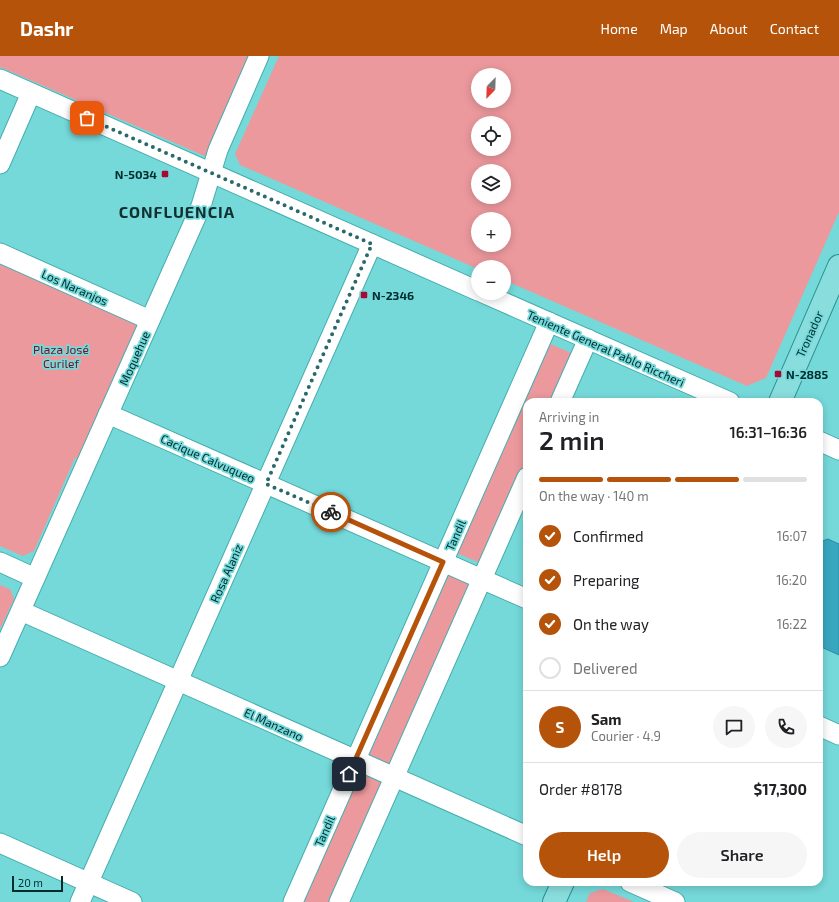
<!DOCTYPE html>
<meta charset="utf-8">
<style>
body{margin:0;font-family:"Exo 2",sans-serif;background:#f6f6f6;color:#202124;height:100vh;display:flex;flex-direction:column;font-size:15px;white-space:nowrap}
*{box-sizing:border-box;margin:0}
p{font-size:13px;color:#757577}
.icon{flex:none;width:22px;height:22px;fill:none;stroke:currentColor;stroke-width:2;stroke-linecap:round;stroke-linejoin:round}
.map{position:relative;flex:1;overflow:hidden}
.panel{position:absolute;left:523px;top:342px;width:300px;height:488px;display:flex;flex-direction:column;background:#fff;border-radius:12px;box-shadow:0 2px 10px #0003}
.panel>*{flex:none}
.needle{width:26px;rotate:203deg}
.controls{position:absolute;left:471px;top:12px;display:grid;gap:8px}
.controls a{display:grid;place-items:center;width:40px;height:40px;border-radius:50%;background:#fff;box-shadow:0 2px 10px #0003;font-size:20px}
.scale{position:absolute;left:12px;bottom:10px;width:51px;box-sizing:border-box;padding-left:4px;border:2px solid #002c2d;border-top:0;font-size:11px;line-height:14px;white-space:nowrap;color:#002c2d;-webkit-text-stroke:3px #75d9da;paint-order:stroke}
.pin{position:absolute;display:grid;place-items:center;width:34px;height:34px;color:#fff;margin:-17px;border-radius:8px;box-shadow:0 2px 6px #0006}
.courier{position:absolute;display:grid;place-items:center;width:40px;height:40px;margin:-20px;border:3px solid #b45309;border-radius:50%;background:#fff;color:#222;box-shadow:0 1px 5px #0007}
.head em{font-style:normal;font-weight:600}
.head div{display:flex;flex-direction:column-reverse}
.head{display:flex;align-items:center;justify-content:space-between;height:68px;padding:0 16px}
h1{font-size:26px;font-weight:600;line-height:30px}
.bar{display:grid;grid-template-columns:repeat(4,1fr);gap:6px 4px;align-content:center;height:48px;padding:0 16px}
.bar i{height:5px;border-radius:3px;background:#e0e0e0}
.bar .on{background:#b45309}
.bar p{grid-column:span 4}
.line{display:flex;align-items:center;gap:10px;padding:0 16px;border-top:1px solid #e0e0e0}
.line div{flex:1}
.round{display:grid;place-items:center;flex:none;width:42px;height:42px;border-radius:21px;background:#f6f6f6}
ol{padding:0 16px;list-style:none}
li{display:flex;align-items:center;gap:12px;height:44px}
li p{margin-inline-start:auto}
li .icon{padding:4px;border-radius:50%;background:#b45309;color:#fff;stroke-width:4}
li:last-child{color:#757577}
li i{width:22px;height:22px;border:2px solid #e0e0e0;border-radius:50%}
.action{display:flex;gap:8px;margin-top:auto;padding:8px 16px}
.action a{flex:1;height:46px;border-radius:24px;background:#b45309;color:#fff;font-size:16px;font-weight:600;line-height:46px;text-align:center}
.action a+a{background:#f6f6f6;color:#202124}
header{display:flex;align-items:center;gap:24px;box-sizing:border-box;height:56px;padding:0 20px;background:#b45309;color:#fff}
header strong{font-size:19px}
nav{display:flex;gap:22px;margin-inline-start:auto;font-size:14px}
.map>svg:first-child{display:block}
.green{fill:#ec999d;fill-rule:evenodd}
.building{fill:#38a7c0;stroke:#2b8fa5}
.lines{fill:none;stroke-linecap:round;stroke-linejoin:round}
.minor-casing{stroke:#45acad;stroke-width:21}
.major-casing{stroke:#279091;stroke-width:24}
.minor{stroke:#fff;stroke-width:19}
.major{stroke:#8adddd;stroke-width:22}
.done{stroke:#29696a;stroke-width:4;stroke-dasharray:0 7.2}
.route{stroke:#b45309;stroke-width:5}
.poi-dot{fill:#a50934;stroke:#75d9da;stroke-width:1.5}
.labels{text-anchor:middle;dominant-baseline:central;stroke-width:3.5;stroke-linejoin:round;paint-order:stroke}
.poi-label{font-size:12px;font-weight:bold;fill:#002c2d;stroke:#75d9da;text-anchor:start}
.street-label{font-size:12px;fill:#002c2d;stroke:#75d9da}
.park-label{font-size:12px;fill:#740f25;stroke:#75d9da}
.district-label{font-size:16px;font-weight:bold;letter-spacing:1px;fill:#113131;stroke:#75d9da}
</style>
<header>
<strong>Dashr</strong>
<nav><a>Home</a><a>Map</a><a>About</a><a>Contact</a></nav>
</header>
<div class="map">
<svg width="839" height="846" viewBox="0 0 839 846">
<rect width="100%" height="100%" fill="#75d9da"/>
<g class="green">
<polygon points="0,0 251,0 207,101 0,11"/>
<path d="M279,0H839V156L766,322L747,330L504,224V211H478V213L240,109L235,98ZM478,19H504V45H478ZM478,67H504V93H478ZM478,115H504V141H478ZM478,163H504V189H478Z"/>
<polygon points="0,205 135,267 137,270 82,404 75,402 34,495 23,500 0,490"/>
<polygon points="548,287 574,298 552,346 527,346 527,402 480,507 454,496"/>
<polygon points="446,516 471,528 390,710 364,699"/>
<polygon points="0,529 10,533 14,543 0,573"/>
<polygon points="358,716 383,727 330,846 300,846"/>
<polygon points="603,833 634,846 586,846 590,837"/>
</g>
<polygon class="building" points="828,483 839,488 839,599 819,590 819,486"/>
<g class="lines">
<defs>
<g id="minor">
<polyline points="0,23 478,235"/>
<polyline points="0,108 31,37"/>
<polyline points="0,197 150,264"/>
<polyline points="483,237 730,346"/>
<polyline points="560,346 588,283"/>
<polyline points="108,358 527,543"/>
<polyline points="819,385 839,394"/>
<polyline points="0,506 35,522"/>
<polyline points="21,555 527,780"/>
<polyline points="0,601 201,150 218,94 259,0"/>
<polyline points="819,670 839,679"/>
<polyline points="0,787 132,846"/>
<polyline points="630,826 675,846"/>
<polyline points="80,846 372,188"/>
<polyline points="293,846 549,266"/>
<polyline points="339,846 527,421"/>
</g>
<g id="major">
<polyline points="780,346 839,210"/>
<polyline points="554,846 563,826"/>
</g>
</defs>
<use href="#minor" class="minor-casing"/>
<use href="#major" class="major-casing"/>
<use href="#minor" class="minor"/>
<use href="#major" class="major"/>
</g>
<g class="lines">
<polyline class="done" points="87,62 372,188 266,428 331,456"/>
<polyline class="route" points="331,456 443,506 349,718"/>
</g>
<g class="poi-dot">
<rect x="161" y="114" width="8" height="8" rx="2"/>
<rect x="360" y="235" width="8" height="8" rx="2"/>
<rect x="774" y="314" width="8" height="8" rx="2"/>
</g>
<g class="labels">
<g class="poi-label">
<text x="157" y="118" text-anchor="end">N-5034</text>
<text x="372" y="239">N-2346</text>
<text x="786" y="318">N-2885</text>
</g>
<g class="street-label">
<text transform="translate(75 231) rotate(24)">Los Naranjos</text>
<text transform="translate(809 278) rotate(-66)">Tronador</text>
<text transform="translate(606 292) rotate(24)">Teniente General Pablo Riccheri</text>
<text transform="translate(134 302) rotate(-66)">Moquehue</text>
<text transform="translate(208 402) rotate(24)">Cacique Calvuqueo</text>
<text transform="translate(455 479) rotate(-66)">Tandil</text>
<text transform="translate(226 517) rotate(-66)">Rosa Alaniz</text>
<text transform="translate(274 668) rotate(24)">El Manzano</text>
<text transform="translate(324 775) rotate(-66)">Tandil</text>
</g>
<g class="park-label">
<text x="61" y="293">Plaza José<tspan x="61" dy="14">Curilef</tspan></text>
</g>
<g class="district-label">
<text x="177" y="155">CONFLUENCIA</text>
</g>
</g>
</svg>
<div class="controls">
<a><svg class="needle" viewBox="-14 -14 28 28"><path d="M0-13l5 13h-10z" fill="#e53935"/><path d="M0 13l5-13h-10z" fill="#757577"/></svg></a>
<a><svg class="icon" aria-label="locate" viewBox="0 0 24 24"><circle cx="12" cy="12" r="6"/><path d="M12 2v4M12 18v4M2 12h4M18 12h4"/></svg></a>
<a><svg class="icon" aria-label="layers" viewBox="0 0 24 24"><path d="M12 4l9 5-9 5-9-5zM3 14l9 5 9-5"/></svg></a>
<a>+</a>
<a>−</a>
</div>
<div class="scale">20 m</div>
<div class="pin" style="left:87px;top:62px;background:#ea580c"><svg class="icon" aria-label="bag" viewBox="0 0 24 24"><path d="M5 8h14l-1 12H6zM9 8a3 3 0 0 1 6 0"/></svg></div>
<div class="pin" style="left:349px;top:718px;background:#1f2937"><svg class="icon" aria-label="home" viewBox="0 0 24 24"><path d="M3 11l9-7 9 7M6 9v11h12V9"/></svg></div>
<div class="courier" style="left:331px;top:456px"><svg class="icon" aria-label="bike" viewBox="0 0 24 24"><circle cx="6" cy="16" r="4"/><circle cx="18" cy="16" r="4"/><path d="M6 16l4-8h5l3 8M10 8l3 8H6M13 5h3"/></svg></div>
<section class="panel">
<div class="head"><div><h1>2 min</h1><p>Arriving in</p></div><em>16:31–16:36</em></div>
<div class="bar"><i class="on"></i><i class="on"></i><i class="on"></i><i></i><p>On the way · 140 m</p></div>
<ol>
<li><svg class="icon" aria-label="check" viewBox="0 0 24 24"><path d="M5 12l5 5 9-10"/></svg>Confirmed<p>16:07</p></li>
<li><svg class="icon" aria-label="check" viewBox="0 0 24 24"><path d="M5 12l5 5 9-10"/></svg>Preparing<p>16:20</p></li>
<li><svg class="icon" aria-label="check" viewBox="0 0 24 24"><path d="M5 12l5 5 9-10"/></svg>On the way<p>16:22</p></li>
<li><i></i>Delivered</li>
</ol>
<div class="line" style="height:72px"><b class="round" style="background:#b45309;color:#fff">S</b><div><b>Sam</b><p>Courier · 4.9</p></div><a class="round"><svg class="icon" aria-label="chat" viewBox="0 0 24 24"><path d="M4 5h16v11H9l-5 4z"/></svg></a><a class="round"><svg class="icon" aria-label="phone" viewBox="0 0 24 24"><path d="M5 4h4l2 5-3 2q2 4 5 5l2-3 5 2v4C11 20 4 13 5 4z"/></svg></a></div>
<div class="line" style="height:52px"><div>Order #8178</div><b>$17,300</b></div>
<div class="action"><a>Help</a><a>Share</a></div>
</section>
</div>
